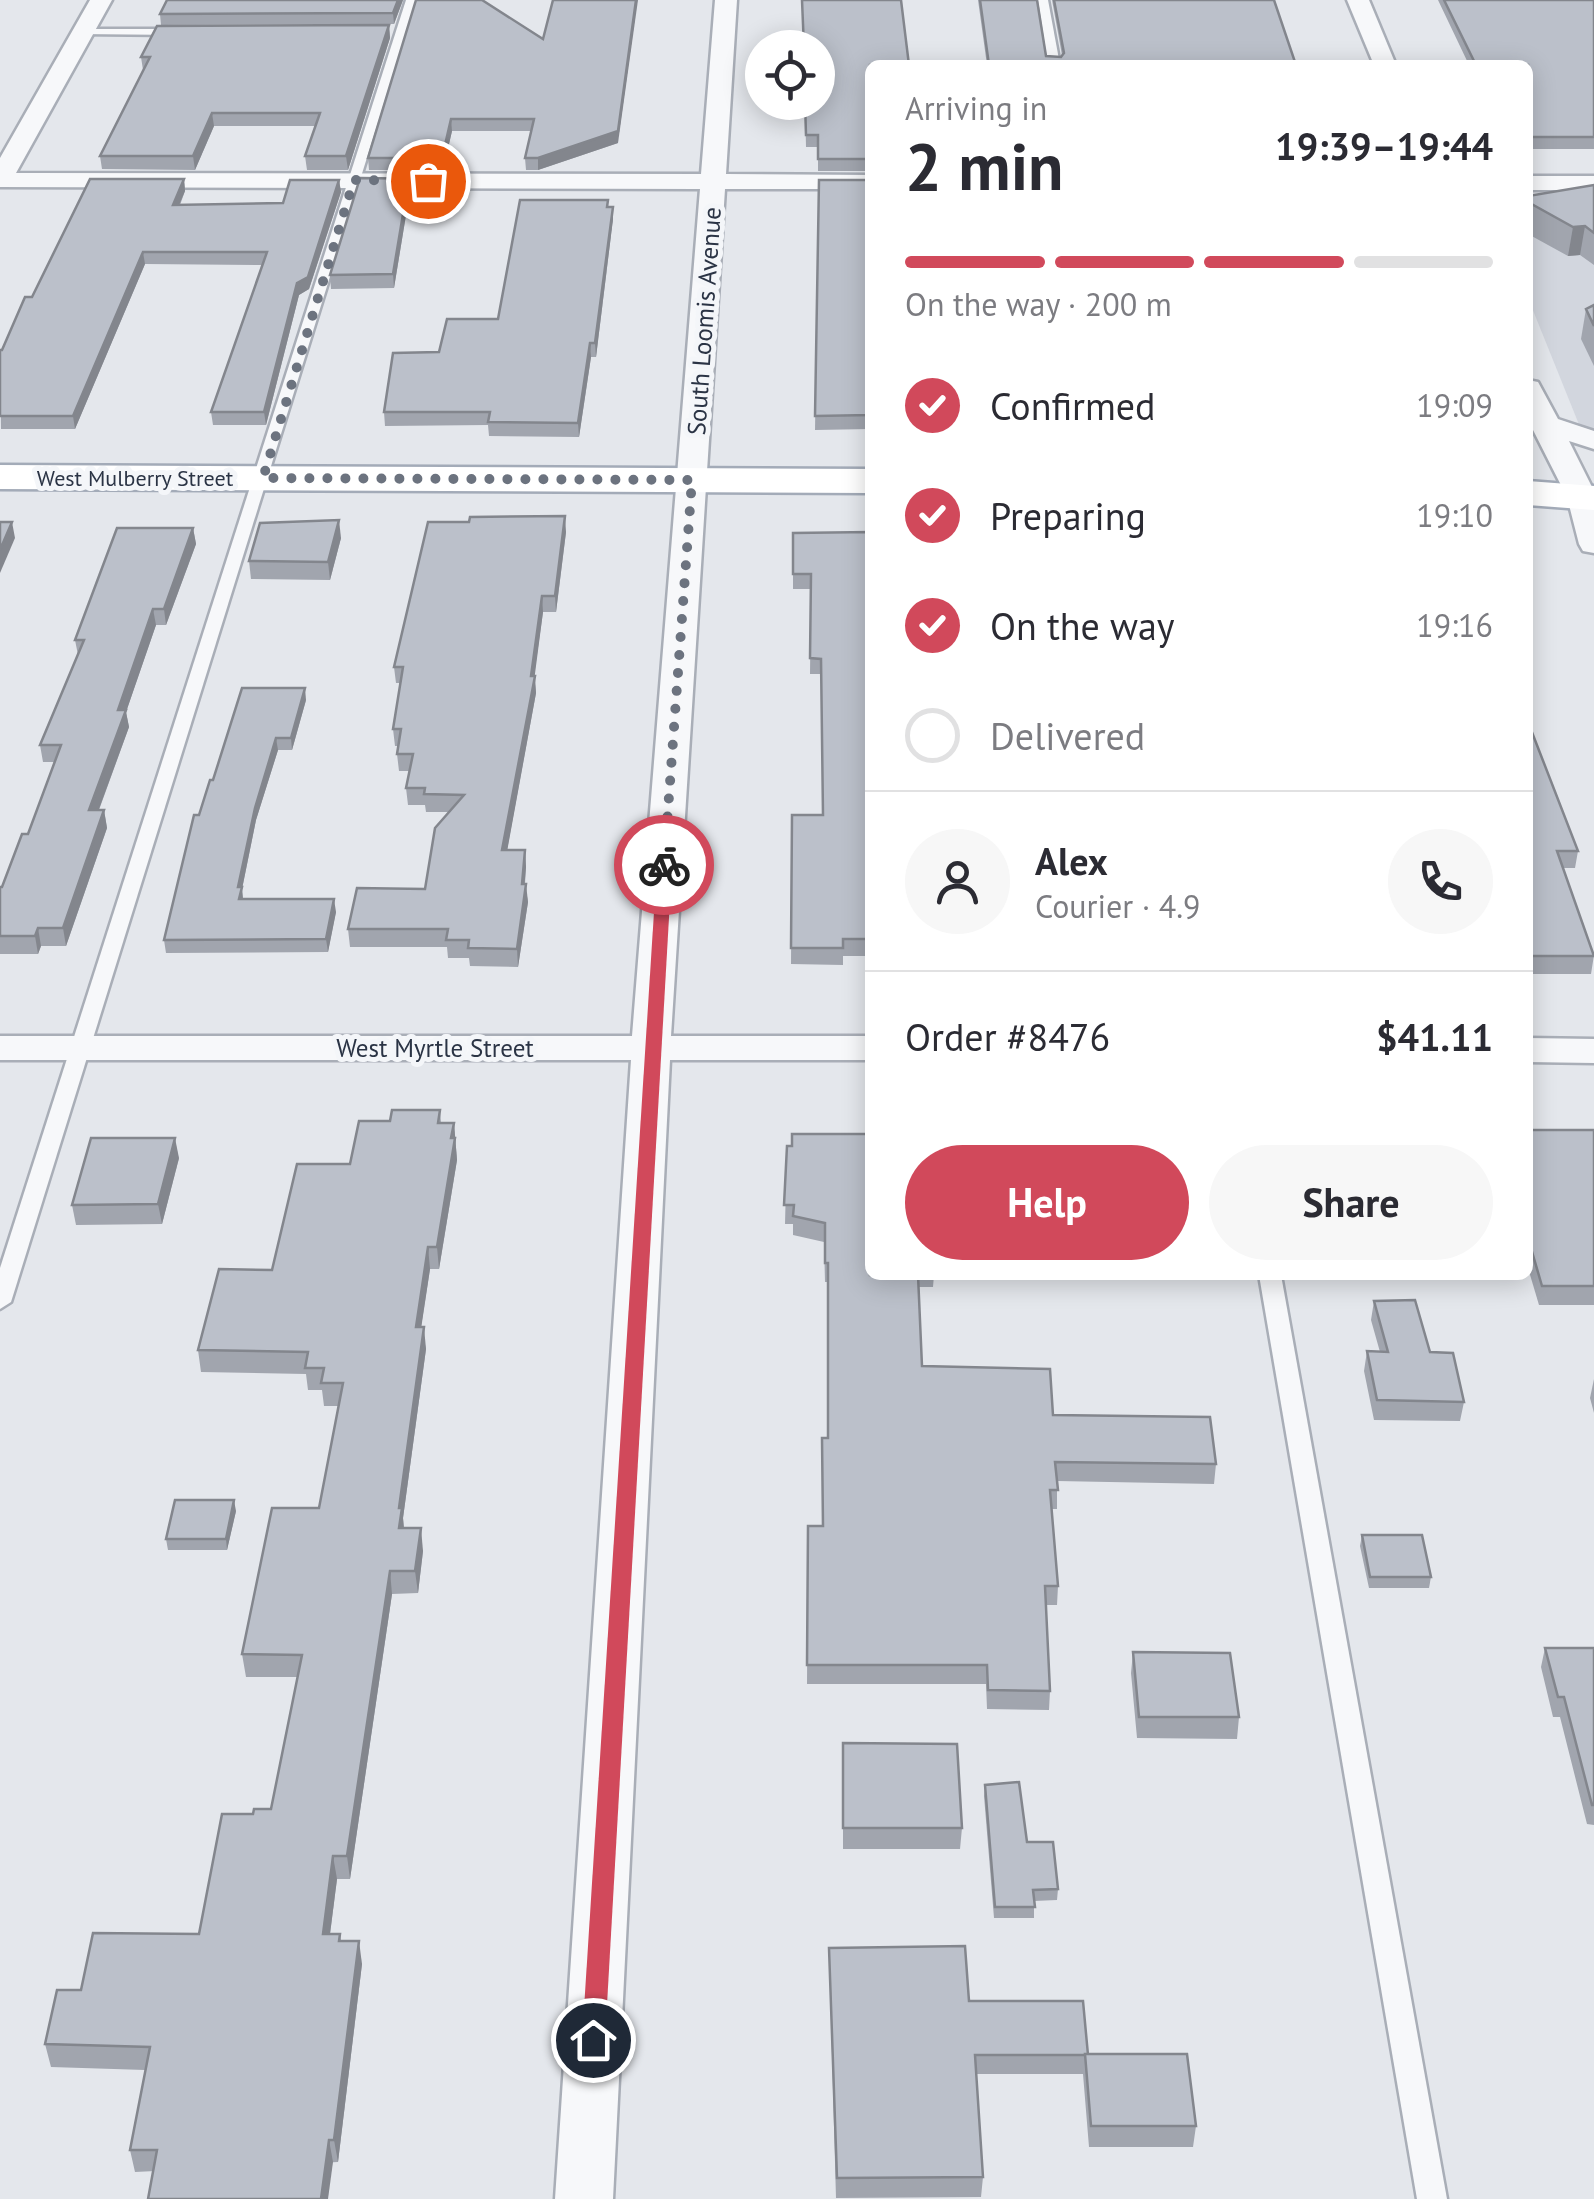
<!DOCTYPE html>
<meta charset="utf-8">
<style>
body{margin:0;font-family:"PT Sans",sans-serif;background:#f7f7f7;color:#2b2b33;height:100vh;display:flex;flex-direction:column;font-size:38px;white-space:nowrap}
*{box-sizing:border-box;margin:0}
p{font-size:32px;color:#7c7c81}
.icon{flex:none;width:55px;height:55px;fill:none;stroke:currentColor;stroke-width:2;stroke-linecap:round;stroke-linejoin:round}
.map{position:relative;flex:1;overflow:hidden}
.panel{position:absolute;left:865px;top:60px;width:668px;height:1220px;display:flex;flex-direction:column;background:#fff;border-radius:15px;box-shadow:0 5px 25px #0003}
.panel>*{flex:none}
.fabs{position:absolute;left:745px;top:30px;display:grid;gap:20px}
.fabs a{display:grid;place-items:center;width:90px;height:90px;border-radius:50%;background:#fff;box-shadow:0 5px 25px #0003;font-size:50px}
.pin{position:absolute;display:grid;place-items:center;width:85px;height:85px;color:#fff;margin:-42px;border:5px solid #fff;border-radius:50%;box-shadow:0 2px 10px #0007}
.courier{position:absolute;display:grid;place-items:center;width:100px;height:100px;margin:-50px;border:8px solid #d1495b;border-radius:50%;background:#fff;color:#222;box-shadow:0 2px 12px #0007}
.summary em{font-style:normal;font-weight:700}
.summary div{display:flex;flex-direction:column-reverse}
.summary{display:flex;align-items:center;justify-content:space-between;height:170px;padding:0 40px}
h1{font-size:65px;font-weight:700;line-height:75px}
.bar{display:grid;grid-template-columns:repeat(4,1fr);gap:15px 10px;align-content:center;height:120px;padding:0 40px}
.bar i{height:12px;border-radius:8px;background:#e1e1e2}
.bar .current{background:#d1495b}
.bar p{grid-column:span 4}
.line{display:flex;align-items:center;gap:25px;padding:0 40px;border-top:2px solid #e1e1e2}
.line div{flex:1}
.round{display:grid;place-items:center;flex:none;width:105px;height:105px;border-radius:52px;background:#f7f7f7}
ol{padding:0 40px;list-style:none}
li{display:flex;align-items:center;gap:30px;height:110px}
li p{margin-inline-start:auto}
li .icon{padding:10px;border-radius:50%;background:#d1495b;color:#fff;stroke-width:4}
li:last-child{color:#7c7c81}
li i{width:55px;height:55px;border:5px solid #e1e1e2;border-radius:50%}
.primary-button{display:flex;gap:20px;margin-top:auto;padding:20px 40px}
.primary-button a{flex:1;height:115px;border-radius:60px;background:#d1495b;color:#fff;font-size:40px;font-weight:700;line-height:115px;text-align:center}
.primary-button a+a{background:#f7f7f7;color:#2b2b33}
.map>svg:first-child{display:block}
.built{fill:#d2d6de}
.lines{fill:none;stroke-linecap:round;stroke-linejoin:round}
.lane-casing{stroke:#a9aeb7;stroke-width:5}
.street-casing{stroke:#a9aeb7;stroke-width:5}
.primary-casing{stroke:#a3abb8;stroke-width:5}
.lane{fill:#f7f8fa;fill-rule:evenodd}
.street{fill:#f7f8fa;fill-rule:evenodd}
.primary{fill:#fff;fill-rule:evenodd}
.wall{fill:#a1a5ae}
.shaded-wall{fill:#83868d}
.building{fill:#bbc0ca;stroke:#83868d;stroke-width:2.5}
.route{fill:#d1495b}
.done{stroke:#6c737f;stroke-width:10;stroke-dasharray:0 18}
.labels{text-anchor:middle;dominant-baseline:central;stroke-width:10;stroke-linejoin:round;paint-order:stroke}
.far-street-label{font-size:22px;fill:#2b3445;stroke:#f4f6f9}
.street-label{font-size:25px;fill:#2b3445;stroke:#f4f6f9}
</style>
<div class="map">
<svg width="1594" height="2199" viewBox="0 0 1594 2199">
<rect width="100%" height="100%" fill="#e4e7ec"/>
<polygon class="built" points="1528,201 1594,201 1594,431 1580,427 1528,298"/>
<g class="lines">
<defs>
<g id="lane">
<polygon points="406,0 416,0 11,1302 0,1309 0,1268"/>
<polygon points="1038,0 1048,0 1060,65 1048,65"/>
<polygon points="83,29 180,29 186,32 180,35 79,34 77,32"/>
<polygon points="1259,1275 1281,1275 1447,2199 1417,2199"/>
</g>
<g id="street">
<polygon points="90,0 112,0 16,173 701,174 715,0 737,0 726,174 870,175 870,189 725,189 671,1036 870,1036 870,1060 670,1060 613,2199 555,2199 631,1060 0,1060 0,1036 632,1036 700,189 0,187 0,158"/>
<polygon points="1347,0 1369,0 1396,65 1374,65"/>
<rect x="1528" y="176" width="66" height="14"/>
<polygon points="1528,380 1538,382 1558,419 1594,431 1594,449 1569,441 1594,491 1594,553 1583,551 1579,544 1567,497 1530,424"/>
<polygon points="1528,1038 1594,1039 1594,1063 1528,1062"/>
</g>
<g id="primary">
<polygon points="0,465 870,469 870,493 0,489"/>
<polygon points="1528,481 1594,486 1594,510 1528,505"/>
</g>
</defs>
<use href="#lane" class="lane-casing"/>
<use href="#street" class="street-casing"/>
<use href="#primary" class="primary-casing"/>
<use href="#lane" class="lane"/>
<use href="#street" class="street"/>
<use href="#primary" class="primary"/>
</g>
<g class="wall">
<polygon points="167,0 403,0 394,24 161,25 160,14"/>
<polygon points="978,0 1037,0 1046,56 1061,57 1062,55 1052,0 1274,0 1296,65 987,65"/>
<polygon points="1438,0 1594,0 1594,149 1528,149 1528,65 1469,65"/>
<polygon points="411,21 618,143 538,170 526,170 525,158 531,131 452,131 443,170 369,170 368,158"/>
<polygon points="389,25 390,38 348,170 307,170 305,156 316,126 214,126 195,170 102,169 100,156 143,70 141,57"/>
<polygon points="870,65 870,171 818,171 818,147 806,147 805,102"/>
<polygon points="184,179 185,191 180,205 283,203 339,180 341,192 309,289 299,295 266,425 213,425 211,412 262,265 145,264 75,429 1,429 0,350 2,350 32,297"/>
<polygon points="436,179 437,192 434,206 406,215 394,288 331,289 330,275"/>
<polygon points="819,180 870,180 870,429 815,430"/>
<polygon points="1594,185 1594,265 1580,255 1568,256 1528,234 1528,196"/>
<polygon points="608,207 613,207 613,219 596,357 591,357 579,437 489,436 488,425 385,426 384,412 439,352 498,319"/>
<polygon points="1594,305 1594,366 1581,339 1586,309"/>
<polygon points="193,528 196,544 166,625 156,625 126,712 129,727 99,810 104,810 107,828 66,946 41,946 38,954 0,954 0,887 2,887 28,834 54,762 43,762 40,745 78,655 75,640"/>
<polygon points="566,532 556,612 543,612 534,676 536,693 507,850 525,850 526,867 525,884 528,902 518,967 470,966 469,958 448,958 447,947 350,947 348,929 425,889 449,812 426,812 425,805 408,805 406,788 410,771 399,771 397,754 398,746 395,746 393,729 400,683 396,683 394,667"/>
<polygon points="870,532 870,956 843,956 843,965 791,964 792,815 823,815 821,674 810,674 811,589 793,589 793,533"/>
<polygon points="341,538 330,580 251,579 249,561"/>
<polygon points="306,700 292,750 278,750 256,820 242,889 243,899 336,912 328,952 166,953 164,940 199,815 213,780"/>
<polygon points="1528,722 1578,851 1575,868 1563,868 1594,955 1591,974 1528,974"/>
<polygon points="440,1110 441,1123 454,1123 457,1160 439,1269 430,1269 421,1327 426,1349 403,1518 404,1528 423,1551 418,1593 392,1594 350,1879 337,1879 330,1934 340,1934 341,1941 362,1964 338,2162 135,2172 130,2150 145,2070 51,2067 45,2044 81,1990 199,1934 253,1814 271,1809 298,1677 246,1677 242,1654 319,1508 339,1406 324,1406 322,1390 308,1390 306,1374 201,1372 198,1350 272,1270 350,1164 390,1121"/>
<polygon points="1528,1130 1594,1130 1594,1305 1539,1305 1528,1268"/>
<polygon points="787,1146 870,1275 934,1275 933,1287 919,1287 922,1366 1053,1415 1216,1464 1214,1484 1057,1481 1057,1509 1051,1509 1058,1586 1057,1605 1046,1605 1050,1691 1049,1710 987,1709 986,1684 807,1684 808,1526 822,1526 828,1438 828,1282 825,1282 824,1242 793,1235 793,1224 785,1224"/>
<polygon points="179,1158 162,1224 76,1225 72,1205"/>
<polygon points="1137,1275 1194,1275 1194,1280 1138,1280"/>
<polygon points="1374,1301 1430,1352 1464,1402 1460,1421 1374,1420 1364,1371 1367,1351 1380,1352 1371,1320"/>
<polygon points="1594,1379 1594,1413 1590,1398"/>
<polygon points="236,1511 227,1550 168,1550 166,1539"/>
<polygon points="1362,1535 1431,1577 1429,1588 1369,1588 1360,1546"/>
<polygon points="1545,1648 1594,1648 1594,1825 1587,1824 1560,1717 1553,1717 1541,1667"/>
<polygon points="1133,1652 1239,1717 1237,1739 1137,1738 1131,1673"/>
<polygon points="843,1743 962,1828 960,1849 843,1849"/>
<polygon points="985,1785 1027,1842 1058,1889 1057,1900 1034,1901 1034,1918 994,1918 984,1796"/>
<polygon points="829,1948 969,2001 1088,2054 1196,2126 1193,2147 1089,2147 1083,2074 976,2074 983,2177 981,2197 836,2198"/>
</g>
<g class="shaded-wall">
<polygon points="398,0 403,0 394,24 393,13"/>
<polygon points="636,0 638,0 618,143 538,170 538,158"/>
<polygon points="389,25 390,38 348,170 346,156"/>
<polygon points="212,113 214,126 195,170 193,156"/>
<polygon points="451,119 452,131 443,170 442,158"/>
<polygon points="184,179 185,191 174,217 173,205"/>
<polygon points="436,179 437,192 434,206 406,215 394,288 393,274 405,202"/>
<polygon points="339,180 341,192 309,289 299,295 266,425 264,412 297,283"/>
<polygon points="613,207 613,219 596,357 595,343"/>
<polygon points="1585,226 1580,255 1568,256 1573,227"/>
<polygon points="143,252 145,264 75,429 73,416"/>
<polygon points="590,343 591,357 579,437 578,423"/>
<polygon points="565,516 566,532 556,612 555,596"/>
<polygon points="339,520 341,538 330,580 328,562"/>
<polygon points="12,522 15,538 0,573 0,550"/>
<polygon points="193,528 196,544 166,625 164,609"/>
<polygon points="542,596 543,612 533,689 535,676 536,693 504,868 502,850 531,676"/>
<polygon points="153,609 156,625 126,712 129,727 92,828 89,810 118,710"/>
<polygon points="305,688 306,700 292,750 291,738"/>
<polygon points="276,738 278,750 256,820 242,889 243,900 241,912 238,887 255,808"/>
<polygon points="104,810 107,828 66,946 63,928"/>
<polygon points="525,850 526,867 523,902 522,884"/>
<polygon points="526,884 528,902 518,967 517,949"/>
<polygon points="334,899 336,912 328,952 326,939"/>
<polygon points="38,928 41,946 38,954 35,936"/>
<polygon points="454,1123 457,1160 439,1269 437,1247"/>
<polygon points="175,1138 179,1158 162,1224 158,1204"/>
<polygon points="428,1247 430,1269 418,1349 416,1327"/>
<polygon points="424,1327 426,1349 403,1518 404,1530 399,1528 399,1508"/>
<polygon points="234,1500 236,1511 227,1550 226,1539"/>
<polygon points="421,1528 423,1551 418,1593 415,1571"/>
<polygon points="390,1571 392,1594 350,1879 347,1856"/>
<polygon points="333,1856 337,1879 327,1957 323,1934"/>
<polygon points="359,1941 362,1964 338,2162 334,2140"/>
<polygon points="329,2140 333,2162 328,2199 321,2199"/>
</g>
<g class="building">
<polygon points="167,0 398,0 393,13 160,14"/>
<polygon points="416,0 482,0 543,39 553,0 636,0 618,131 538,158 525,158 534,119 451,119 442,158 368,158"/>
<polygon points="802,0 901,0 909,65 870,65 870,159 818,159 818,135 806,135 805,102 818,102 818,48 804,48"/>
<polygon points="980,0 1037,0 1046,56 1061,57 1064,53 1054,0 1274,0 1296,65 989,65"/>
<polygon points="1444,0 1594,0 1594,137 1528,137 1528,65 1476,65"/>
<polygon points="389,25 346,156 305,156 320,113 212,113 193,156 100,156 150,57 141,57 157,26"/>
<polygon points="360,178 436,179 433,192 405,202 393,274 330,275"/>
<polygon points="90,179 184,179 173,205 283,203 290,180 339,180 308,277 297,283 264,412 211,412 267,252 143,252 73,416 0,416 0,350 2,350 25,297 32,297"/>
<polygon points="819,180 870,180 870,415 815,416"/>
<polygon points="1594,185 1594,233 1585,226 1573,227 1528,202 1528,196"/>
<polygon points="520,200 608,200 607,207 613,207 595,343 590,343 578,423 488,422 490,412 384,412 393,353 439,352 447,319 498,319"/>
<polygon points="1594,305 1594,326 1586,309"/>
<polygon points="565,516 555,596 542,596 531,676 535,676 502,850 525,850 522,884 526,884 517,949 468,948 469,940 446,940 448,929 348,929 357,888 425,889 435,828 464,795 424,794 425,788 406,788 413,754 397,754 401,729 393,729 403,667 394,667 428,522 469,522 470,517"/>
<polygon points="339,520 328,562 249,561 260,523"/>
<polygon points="0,522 12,522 0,550"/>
<polygon points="117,528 193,528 164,609 153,609 118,710 126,710 89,810 104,810 63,928 38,928 35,936 0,936 0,887 2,887 22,834 28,834 61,745 40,745 84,640 75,640"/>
<polygon points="870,532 870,939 843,939 843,948 791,948 792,815 823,815 821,659 810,658 811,574 793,574 793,533"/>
<polygon points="242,688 305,688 291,738 276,738 255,808 238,887 242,887 239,899 334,899 326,939 164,940 194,815 199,815 210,780 213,780"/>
<polygon points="1528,722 1578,851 1557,851 1594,956 1528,956"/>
<polygon points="392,1110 440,1110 438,1123 454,1123 451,1138 455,1138 437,1247 428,1247 416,1327 424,1327 399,1508 402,1508 399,1528 421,1528 415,1571 390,1571 347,1856 333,1856 323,1934 340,1934 339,1941 359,1941 334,2140 329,2140 321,2199 148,2199 157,2150 130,2150 150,2047 45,2044 57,1990 81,1990 93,1933 199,1934 222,1814 253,1814 254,1809 271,1809 302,1655 242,1654 272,1508 319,1508 343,1383 321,1383 324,1368 305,1368 308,1352 198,1350 219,1269 272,1270 297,1164 350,1164 359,1121 390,1121"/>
<polygon points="1528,1130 1594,1130 1594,1286 1542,1286 1528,1238"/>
<polygon points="792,1134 870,1134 870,1275 918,1275 922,1366 1050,1369 1053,1415 1210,1417 1216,1464 1055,1462 1058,1490 1050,1490 1058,1586 1045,1586 1050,1691 988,1690 987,1665 807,1665 808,1526 823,1526 822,1438 828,1438 828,1263 825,1263 825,1223 793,1216 794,1205 784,1205 787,1146 792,1146"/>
<polygon points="91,1138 175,1138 158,1204 72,1205"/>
<polygon points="1415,1300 1430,1352 1453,1353 1464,1402 1377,1400 1367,1351 1388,1352 1374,1301"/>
<polygon points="175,1500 234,1500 226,1539 166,1539"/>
<polygon points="1362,1535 1422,1535 1431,1577 1370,1577"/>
<polygon points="1545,1648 1594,1648 1594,1805 1592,1805 1564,1697 1558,1697"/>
<polygon points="1133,1652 1230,1653 1239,1717 1139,1717"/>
<polygon points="843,1743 957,1744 962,1828 843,1828"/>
<polygon points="1019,1782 1027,1842 1053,1842 1058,1889 1033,1890 1035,1907 995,1907 985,1785"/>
<polygon points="965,1946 969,2001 1083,2001 1088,2055 975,2055 983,2177 837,2178 829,1948"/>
<polygon points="1085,2054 1187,2054 1196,2126 1091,2126"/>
</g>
<polygon class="route" points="664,861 672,865 605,2040 601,2047 585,2047 582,2040 657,865"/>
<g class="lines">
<polyline class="done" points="428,181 354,180 263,478 692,480 664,865"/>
</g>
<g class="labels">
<g class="far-street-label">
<text x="135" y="478">West Mulberry Street</text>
</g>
<g class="street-label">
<text transform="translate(704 321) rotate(-86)">South Loomis Avenue</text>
<text x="435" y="1048">West Myrtle Street</text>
</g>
</g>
</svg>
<div class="fabs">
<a><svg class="icon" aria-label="locate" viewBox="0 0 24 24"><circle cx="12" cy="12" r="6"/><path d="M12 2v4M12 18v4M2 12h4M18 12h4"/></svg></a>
</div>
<div class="pin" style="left:428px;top:181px;background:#ea580c"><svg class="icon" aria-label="bag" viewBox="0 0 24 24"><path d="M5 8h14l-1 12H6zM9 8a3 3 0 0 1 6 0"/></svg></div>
<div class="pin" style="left:593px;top:2040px;background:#1f2937"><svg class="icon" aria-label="home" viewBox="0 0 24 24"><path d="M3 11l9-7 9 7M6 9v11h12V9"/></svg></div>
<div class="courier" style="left:664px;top:865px"><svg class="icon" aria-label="bike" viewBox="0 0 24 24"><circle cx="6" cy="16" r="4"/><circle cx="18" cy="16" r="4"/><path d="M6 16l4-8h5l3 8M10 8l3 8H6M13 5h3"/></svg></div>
<section class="panel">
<div class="summary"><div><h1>2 min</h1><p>Arriving in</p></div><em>19:39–19:44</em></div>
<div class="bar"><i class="current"></i><i class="current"></i><i class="current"></i><i></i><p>On the way · 200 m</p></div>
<ol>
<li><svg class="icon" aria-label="check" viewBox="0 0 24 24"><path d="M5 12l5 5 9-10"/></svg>Confirmed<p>19:09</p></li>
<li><svg class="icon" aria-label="check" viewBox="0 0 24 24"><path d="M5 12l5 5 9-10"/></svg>Preparing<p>19:10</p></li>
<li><svg class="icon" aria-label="check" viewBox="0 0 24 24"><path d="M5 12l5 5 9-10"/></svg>On the way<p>19:16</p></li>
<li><i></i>Delivered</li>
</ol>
<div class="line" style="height:180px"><a class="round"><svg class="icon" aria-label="person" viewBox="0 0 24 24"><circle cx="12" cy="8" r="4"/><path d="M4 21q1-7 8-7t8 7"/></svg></a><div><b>Alex</b><p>Courier · 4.9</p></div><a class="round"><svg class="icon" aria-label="phone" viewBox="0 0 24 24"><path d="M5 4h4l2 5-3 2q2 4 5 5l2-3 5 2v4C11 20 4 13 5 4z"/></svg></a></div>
<div class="line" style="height:130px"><div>Order #8476</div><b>$41.11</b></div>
<div class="primary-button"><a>Help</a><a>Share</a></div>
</section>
</div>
